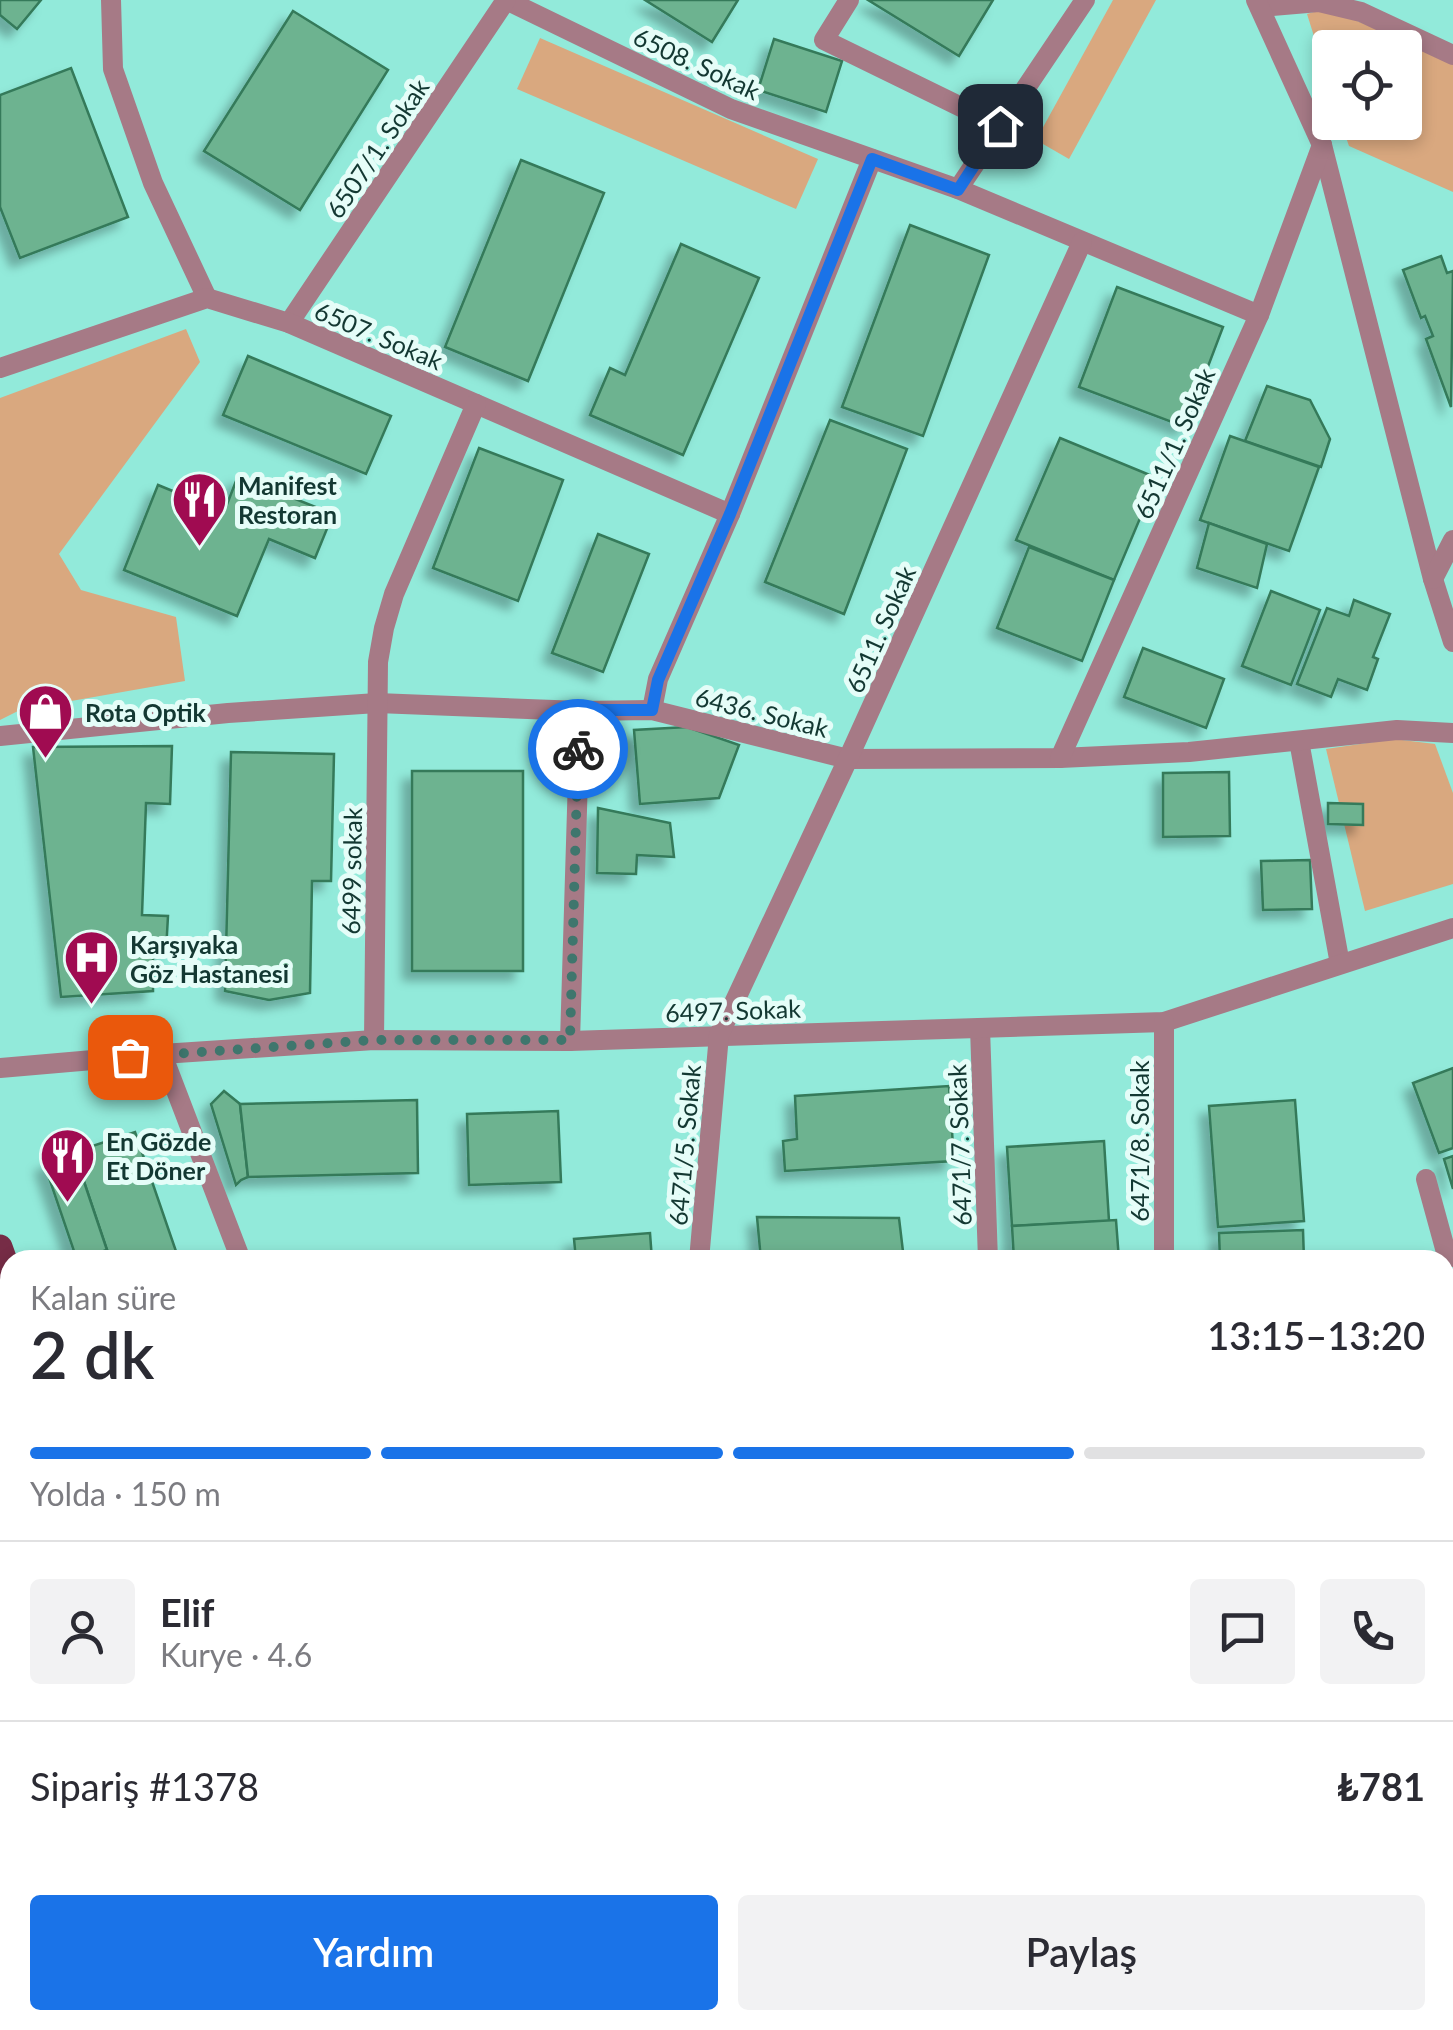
<!DOCTYPE html>
<html lang="tr">
<meta charset="utf-8">
<style>
body{margin:0;font-family:Lato,sans-serif;background:#f2f2f3;color:#2b2b33;height:100vh;display:flex;flex-direction:column;font-size:38px;white-space:nowrap}
*{box-sizing:border-box;margin:0}
p{font-size:32px;color:#7c7c81}
.icon{flex:none;width:55px;height:55px;fill:none;stroke:currentColor;stroke-width:2;stroke-linecap:round;stroke-linejoin:round}
.map{position:relative;flex:1;overflow:hidden}
.drawer{position:absolute;left:0px;top:1250px;width:1455px;height:780px;display:flex;flex-direction:column;background:#fff;border-radius:30px 30px 0 0;box-shadow:0 5px 15px #0003}
.drawer>*{flex:none}
.buttons{position:absolute;left:1312px;top:30px;display:grid;gap:20px}
.buttons a{display:grid;place-items:center;width:110px;height:110px;border-radius:10px;background:#fff;box-shadow:0 5px 15px #0003;font-size:50px}
.pin{position:absolute;display:grid;place-items:center;width:85px;height:85px;color:#fff;margin:-42px;border-radius:20px;box-shadow:0 5px 15px #0006}
.courier{position:absolute;display:grid;place-items:center;width:100px;height:100px;margin:-50px;border:8px solid #1a73e8;border-radius:50%;background:#fff;color:#222;box-shadow:0 2px 12px #0007}
.summary em{font-style:normal;font-weight:600}
.summary div{display:flex;flex-direction:column-reverse}
.summary{display:flex;align-items:center;justify-content:space-between;height:170px;padding:0 30px}
h1{font-size:65px;font-weight:600;line-height:75px}
.bar{display:grid;grid-template-columns:repeat(4,1fr);gap:15px 10px;align-content:center;height:120px;padding:0 30px}
.bar i{height:12px;border-radius:8px;background:#e1e1e2}
.bar .current{background:#1a73e8}
.bar p{grid-column:span 4}
.line{display:flex;align-items:center;gap:25px;padding:0 30px;border-top:2px solid #e1e1e2}
.line div{flex:1}
.round{display:grid;place-items:center;flex:none;width:105px;height:105px;border-radius:10px;background:#f2f2f3}
.button{display:flex;gap:20px;margin-top:auto;padding:20px 30px}
.button a{flex:1;height:115px;border-radius:10px;background:#1a73e8;color:#fff;font-size:40px;font-weight:600;line-height:115px;text-align:center}
.button a+a{background:#f2f2f3;color:#2b2b33}
.map>svg:first-child{display:block}
.green{fill:#d9a87f}
.building{fill:#6db390;stroke:#347a5a;stroke-width:2.5;filter:url(#shadow)}
.lines{fill:none;stroke-linecap:round;stroke-linejoin:round}
.path{stroke:#6bb4a7;stroke-width:6;stroke-dasharray:8 8;stroke-linecap:butt}
.lane{stroke:#a67a86;stroke-width:20}
.street{stroke:#a67a86;stroke-width:20}
.secondary{stroke:#8b4e60;stroke-width:20}
.primary{stroke:#762c46;stroke-width:25}
.tram{stroke:#27544c;stroke-width:2.5}
.done{stroke:#3f766d;stroke-width:10;stroke-dasharray:0 18}
.route{stroke:#1a73e8;stroke-width:12}
.labels{text-anchor:middle;dominant-baseline:central;stroke-width:10;stroke-linejoin:round;paint-order:stroke}
.street-label{font-size:25px;fill:#133832;stroke:#e5fdf8}
.poi-label{font-size:25px;font-weight:bold;fill:#133832;stroke:#e5fdf8;text-anchor:start}
</style>
<div class="map">
<svg width="1453" height="2030" viewBox="0 0 1453 2030">
<defs>
<filter id="shadow"><feDropShadow dx="-9" dy="9" stdDeviation="5" flood-color="#0004"/></filter>
</defs>
<rect width="100%" height="100%" fill="#92eada"/>
<g class="green">
<polygon points="1113,0 1156,0 1069,159 1036,140"/>
<polygon points="1327,8 1453,62 1453,192 1349,146 1341,123 1405,122 1405,48 1330,48 1330,87 1307,14"/>
<polygon points="540,38 818,159 796,209 517,89"/>
<polygon points="186,329 200,362 59,554 81,590 176,617 185,681 20,710 0,720 0,398"/>
<polygon points="1394,739 1435,744 1453,793 1453,884 1365,911 1326,749"/>
<polygon points="804,2020 1086,2020 1095,2030 808,2030"/>
</g>
<g class="building">
<polygon points="0,0 41,0 17,29 0,15"/>
<polygon points="645,0 738,0 712,42"/>
<polygon points="868,0 993,0 959,56"/>
<polygon points="293,11 388,70 300,210 204,151"/>
<polygon points="774,39 842,61 826,112 758,90"/>
<polygon points="71,68 128,217 20,258 0,207 0,95"/>
<polygon points="521,160 604,193 528,381 445,347"/>
<polygon points="910,225 989,255 923,436 842,407"/>
<polygon points="681,244 759,278 683,455 590,415 610,368 625,375"/>
<polygon points="1441,256 1447,273 1453,271 1451,407 1426,339 1433,336 1425,316 1421,318 1403,270"/>
<polygon points="1117,287 1223,327 1185,427 1079,387"/>
<polygon points="248,356 391,416 366,474 223,415"/>
<polygon points="1267,386 1310,400 1330,439 1321,467 1245,441"/>
<polygon points="830,420 907,449 844,614 765,582"/>
<polygon points="1230,436 1319,467 1289,551 1200,520"/>
<polygon points="1060,438 1157,478 1114,580 1016,540"/>
<polygon points="479,448 563,480 518,601 433,568"/>
<polygon points="238,476 333,514 315,558 269,539 237,616 124,570 158,485 224,512"/>
<polygon points="1209,523 1267,544 1257,588 1197,568"/>
<polygon points="598,534 649,554 603,672 552,653"/>
<polygon points="1029,547 1114,580 1082,661 997,628"/>
<polygon points="1271,591 1320,610 1291,685 1242,666"/>
<polygon points="1354,600 1390,614 1373,657 1378,659 1367,690 1338,679 1331,697 1297,684 1327,608 1349,616"/>
<polygon points="1143,648 1224,679 1206,728 1124,697"/>
<polygon points="687,727 739,745 719,798 640,804 634,730"/>
<polygon points="172,746 170,804 146,803 142,915 168,916 166,951 153,951 153,991 61,997 33,747"/>
<polygon points="231,752 334,754 331,881 312,881 310,993 269,1000 225,991"/>
<rect x="412" y="771" width="111" height="200"/>
<polygon points="1229,772 1230,836 1163,837 1163,773"/>
<polygon points="1328,803 1363,804 1363,825 1328,824"/>
<polygon points="598,808 670,823 674,857 637,855 636,874 597,873"/>
<polygon points="1310,860 1312,909 1263,910 1261,861"/>
<polygon points="1453,1068 1453,1148 1439,1153 1413,1083"/>
<polygon points="949,1086 954,1161 785,1171 783,1141 797,1139 795,1096"/>
<polygon points="224,1091 240,1104 248,1177 241,1180 236,1185 211,1104"/>
<polygon points="417,1100 418,1173 248,1177 240,1104"/>
<polygon points="1295,1100 1304,1221 1218,1227 1209,1106"/>
<polygon points="558,1111 561,1182 469,1185 467,1114"/>
<polygon points="135,1132 179,1260 110,1260 107,1250 74,1152"/>
<polygon points="1104,1141 1109,1221 1012,1226 1007,1147"/>
<polygon points="74,1152 107,1250 77,1260 44,1163"/>
<polygon points="1453,1156 1453,1189 1444,1159"/>
<polygon points="757,1217 899,1218 904,1260 761,1260"/>
<polygon points="1116,1220 1119,1260 1014,1260 1012,1226"/>
<polygon points="1303,1230 1304,1260 1220,1260 1219,1233"/>
<polygon points="650,1233 652,1260 576,1260 574,1239"/>
<polygon points="107,1250 110,1260 77,1260"/>
<polygon points="321,1256 406,1258 406,1260 321,1260"/>
<polygon points="1453,1343 1453,1382 1445,1360 1445,1346"/>
<polygon points="1445,1389 1453,1410 1453,1428 1447,1430 1445,1429"/>
<polygon points="1453,1561 1453,1743 1445,1747 1445,1564"/>
<polygon points="1453,1748 1453,1785 1445,1769 1445,1752"/>
<polygon points="1445,2007 1453,2015 1453,2024 1447,2030 1389,2030 1380,2020 1445,2020"/>
<polygon points="1220,2020 1315,2020 1304,2030 1229,2030"/>
<polygon points="1362,2020 1372,2020 1382,2030 1352,2030"/>
</g>
<g class="lines">
<g class="path">
<polyline points="824,2020 828,2030"/>
<polyline points="875,2020 877,2030"/>
<polyline points="988,2020 995,2030"/>
<polyline points="1003,2030 1018,2020"/>
<polyline points="1025,2030 1027,2020"/>
</g>
<g class="lane">
<polyline points="1260,7 1319,2 1361,12 1453,55"/>
<polyline points="1299,741 1340,964"/>
<polyline points="1426,1179 1446,1252 1453,1257"/>
</g>
<g class="street">
<polyline points="111,0 113,69 153,183 207,298"/>
<polyline points="506,0 731,109 958,189 1259,315"/>
<polyline points="849,0 824,40 1000,126"/>
<polyline points="1256,0 1322,145 1433,579 1453,642"/>
<polyline points="958,189 1085,0"/>
<polyline points="289,323 506,0"/>
<polyline points="0,368 207,298 289,323 730,514"/>
<polyline points="1433,579 1453,540"/>
<polyline points="652,710 658,679 730,514 872,159"/>
<polyline points="0,736 228,713 377,703 580,711 652,710 848,759 1060,758 1189,752 1397,730 1453,733"/>
<polyline points="1060,758 1259,315 1322,145"/>
<polyline points="980,1028 988,1260"/>
<polyline points="374,1040 378,662 384,628 394,594 476,404"/>
<polyline points="570,1041 580,711"/>
<polyline points="162,1054 241,1260"/>
<polyline points="0,1068 162,1054 374,1040 570,1041 1164,1022 1453,928"/>
<polyline points="699,1260 719,1035 848,759 1082,242"/>
<polyline points="1164,1260 1164,1022"/>
<polyline points="1445,1904 1453,1920"/>
<polyline points="751,2020 754,2030"/>
</g>
<polyline class="secondary" points="1445,1508 1453,1506"/>
<g class="primary">
<polyline points="0,1247 10,1275"/>
<polyline points="0,1469 10,1495"/>
<polyline points="0,1954 10,1935"/>
<polyline points="276,2020 279,2030"/>
<polyline points="2,2030 13,2020"/>
<polyline points="157,2030 174,2020"/>
<polyline points="362,2030 366,2020"/>
</g>
<g class="tram">
<polyline points="0,1344 10,1371"/>
<polyline points="0,1403 10,1430"/>
<polyline points="223,2020 226,2030"/>
<polyline points="246,2020 249,2030"/>
</g>
</g>
<g class="lines">
<polyline class="done" points="130,1057 374,1040 570,1040 578,749"/>
<polyline class="route" points="578,749 580,710 652,710 658,680 730,514 872,159 958,190 1000,126"/>
</g>
<defs>
<symbol id="restaurant-pin" viewBox="-11 -11 22 30"><path d="M0 17L-7.5 6A9.5 9.5 0 1 1 7.5 6Z" fill="#a00b51" stroke="#e5fdf8"/><path d="M-5-6h1v4h1v-4h1v4h1v-4h1v5L-1.5 .5V6h-2V.5L-5-1ZM5-6V6H3V1.5H1.5Q1.5-4 5-6Z" fill="#fff"/></symbol>
<symbol id="shop-pin" viewBox="-11 -11 22 30"><path d="M0 17L-7.5 6A9.5 9.5 0 1 1 7.5 6Z" fill="#a00b51" stroke="#e5fdf8"/><path d="M-5-2.5h2.3a2.7 3.5 0 0 1 5.4 0H5L5.5 6h-11ZM-1.5-2.5h3a1.5 2.3 0 0 0-3 0Z" fill="#fff"/></symbol>
<symbol id="hospital-pin" viewBox="-11 -11 22 30"><path d="M0 17L-7.5 6A9.5 9.5 0 1 1 7.5 6Z" fill="#a00b51" stroke="#e5fdf8"/><path d="M-5-5h3v3.5h4V-5h3V5h-3V1.5h-4V5h-3Z" fill="#fff"/></symbol>
</defs>
<g fill-rule="evenodd">
<use href="#restaurant-pin" x="168" y="468" width="63" height="86"/>
<use href="#shop-pin" x="14" y="680" width="63" height="86"/>
<use href="#hospital-pin" x="60" y="926" width="63" height="86"/>
<use href="#restaurant-pin" x="36" y="1124" width="63" height="86"/>
</g>
<g class="labels">
<g class="street-label">
<text transform="translate(697 63) rotate(25)">6508. Sokak</text>
<text transform="translate(377 148) rotate(-56)">6507/1. Sokak</text>
<text transform="translate(379 335) rotate(23)">6507. Sokak</text>
<text transform="translate(1174 443) rotate(-66)">6511/1. Sokak</text>
<text transform="translate(880 629) rotate(-66)">6511. Sokak</text>
<text transform="translate(762 712) rotate(14)">6436. Sokak</text>
<text transform="translate(351 871) rotate(-89)">6499 sokak</text>
<text transform="translate(733 1010) rotate(-2)">6497. Sokak</text>
<text transform="translate(1139 1141) rotate(-90)">6471/8. Sokak</text>
<text transform="translate(684 1145) rotate(-85)">6471/5. Sokak</text>
<text transform="translate(959 1145) rotate(-92)">6471/7. Sokak</text>
</g>
<g class="poi-label">
<text x="238" y="485">Manifest<tspan x="238" dy="29">Restoran</tspan></text>
<text x="85" y="712">Rota Optik</text>
<text x="130" y="944">Karşıyaka<tspan x="130" dy="29">Göz Hastanesi</tspan></text>
<text x="106" y="1141">En Gözde<tspan x="106" dy="29">Et Döner</tspan></text>
</g>
</g>
</svg>
<div class="buttons">
<a><svg class="icon" aria-label="locate" viewBox="0 0 24 24"><circle cx="12" cy="12" r="6"/><path d="M12 2v4M12 18v4M2 12h4M18 12h4"/></svg></a>
</div>
<div class="pin" style="left:130px;top:1057px;background:#ea580c"><svg class="icon" aria-label="bag" viewBox="0 0 24 24"><path d="M5 8h14l-1 12H6zM9 8a3 3 0 0 1 6 0"/></svg></div>
<div class="pin" style="left:1000px;top:126px;background:#1f2937"><svg class="icon" aria-label="home" viewBox="0 0 24 24"><path d="M3 11l9-7 9 7M6 9v11h12V9"/></svg></div>
<div class="courier" style="left:578px;top:749px"><svg class="icon" aria-label="bike" viewBox="0 0 24 24"><circle cx="6" cy="16" r="4"/><circle cx="18" cy="16" r="4"/><path d="M6 16l4-8h5l3 8M10 8l3 8H6M13 5h3"/></svg></div>
<section class="drawer">
<div class="summary"><div><h1>2 dk</h1><p>Kalan süre</p></div><em>13:15–13:20</em></div>
<div class="bar"><i class="current"></i><i class="current"></i><i class="current"></i><i></i><p>Yolda · 150 m</p></div>
<div class="line" style="height:180px"><a class="round"><svg class="icon" aria-label="person" viewBox="0 0 24 24"><circle cx="12" cy="8" r="4"/><path d="M4 21q1-7 8-7t8 7"/></svg></a><div><b>Elif</b><p>Kurye · 4.6</p></div><a class="round"><svg class="icon" aria-label="chat" viewBox="0 0 24 24"><path d="M4 5h16v11H9l-5 4z"/></svg></a><a class="round"><svg class="icon" aria-label="phone" viewBox="0 0 24 24"><path d="M5 4h4l2 5-3 2q2 4 5 5l2-3 5 2v4C11 20 4 13 5 4z"/></svg></a></div>
<div class="line" style="height:130px"><div>Sipariş #1378</div><b>₺781</b></div>
<div class="button"><a>Yardım</a><a>Paylaş</a></div>
</section>
</div>
